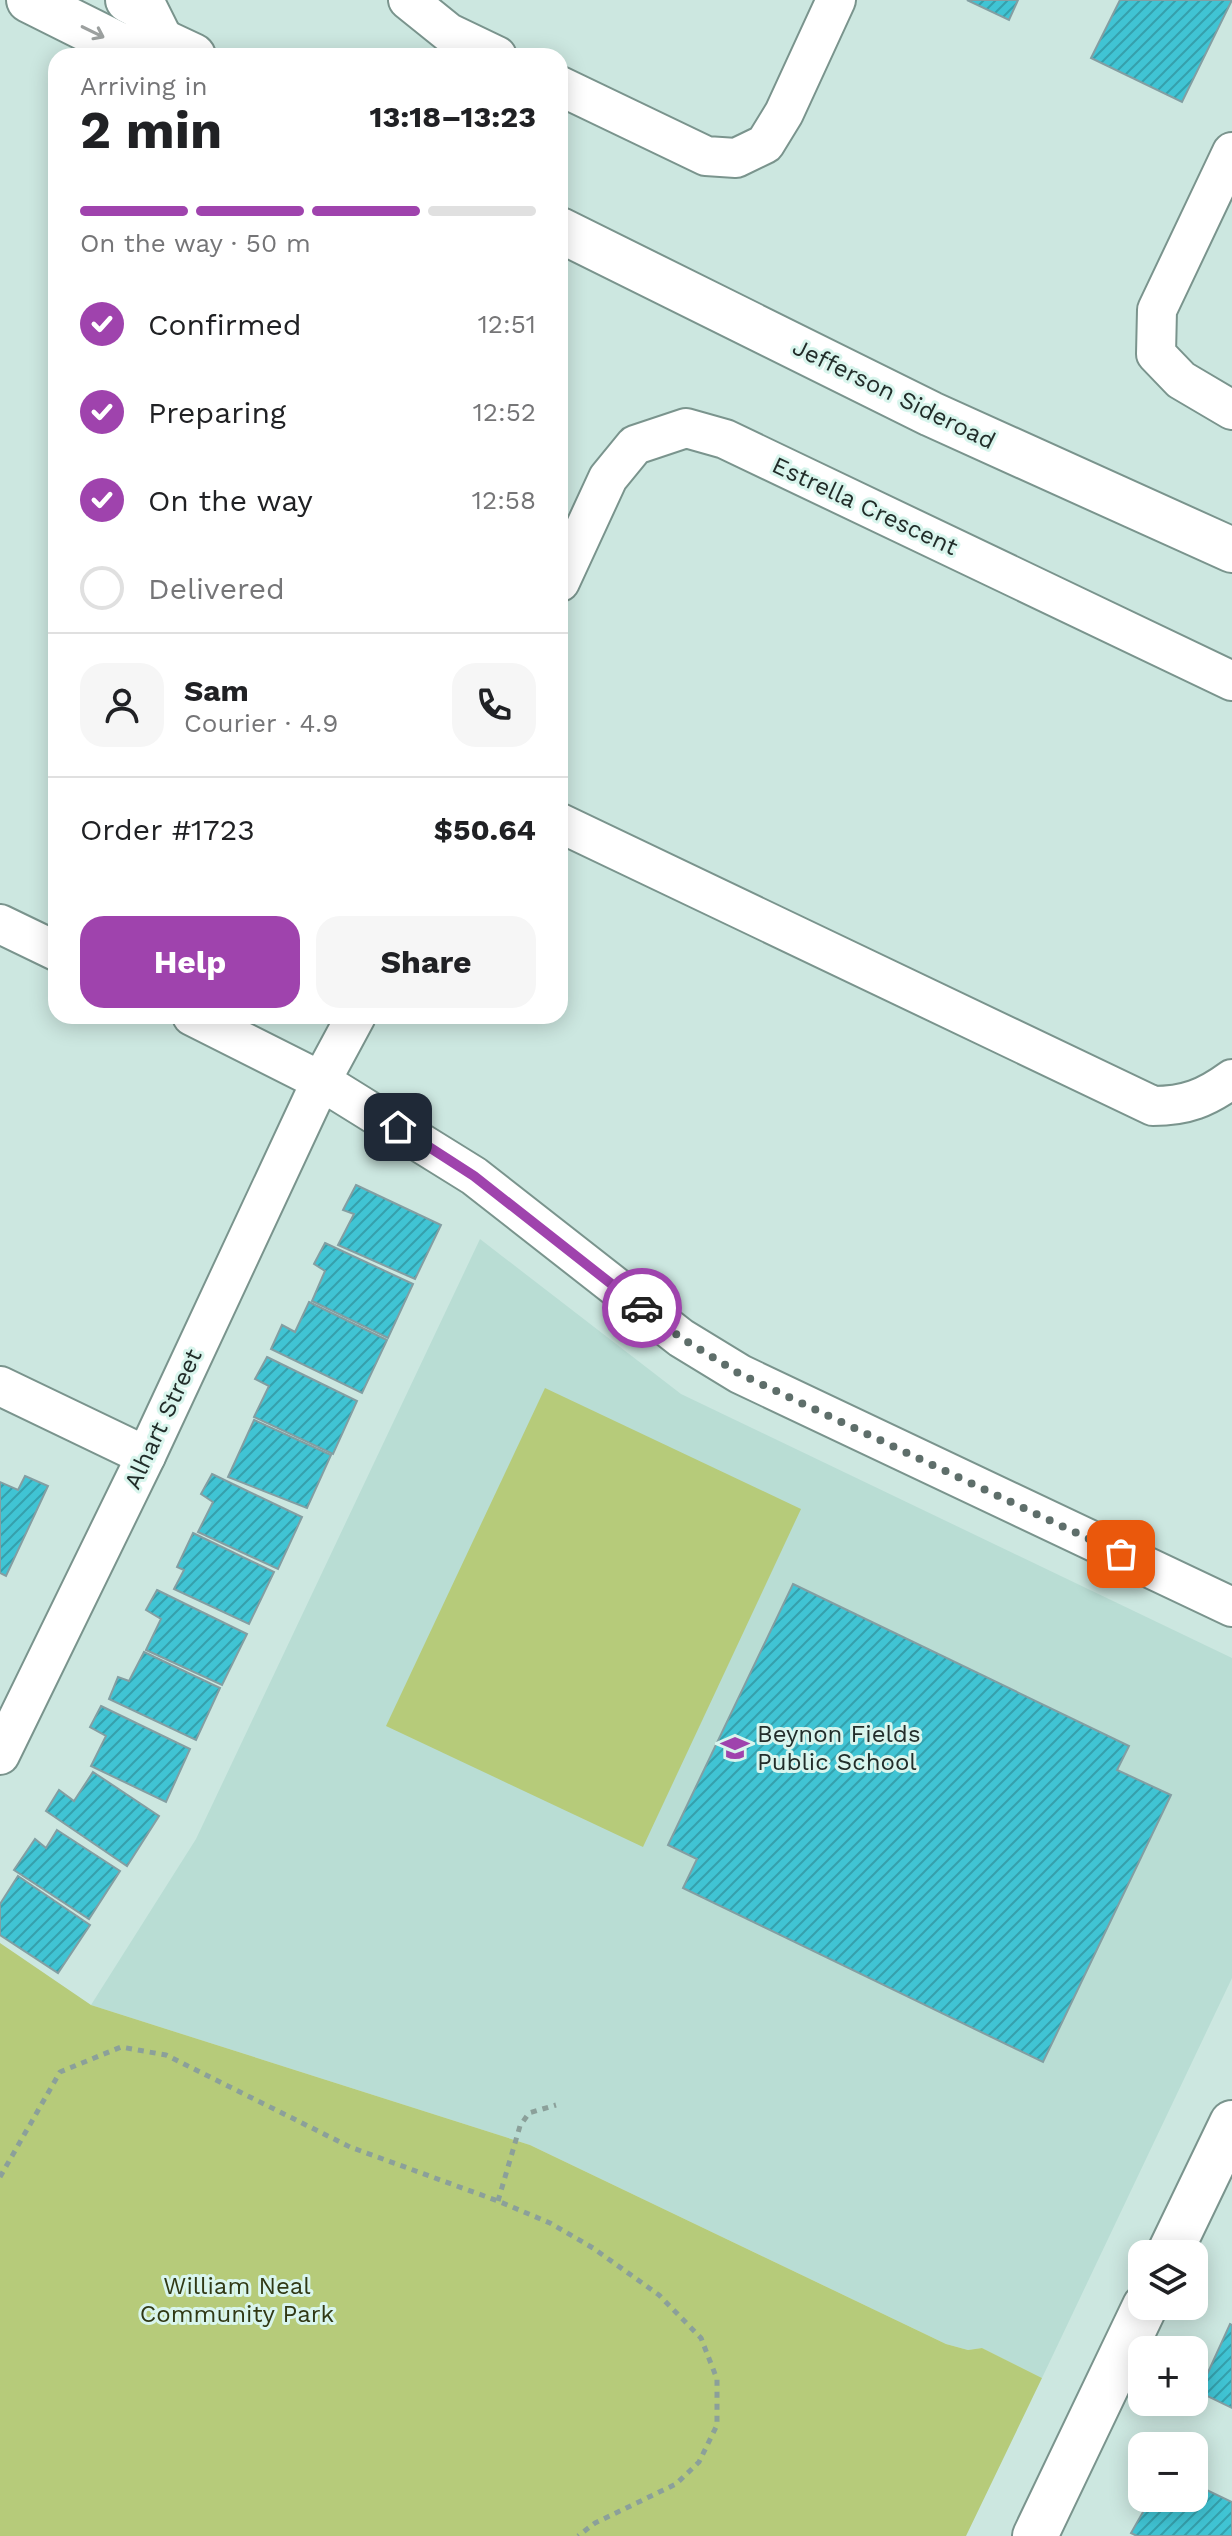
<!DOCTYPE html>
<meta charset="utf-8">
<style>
body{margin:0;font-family:"Work Sans",sans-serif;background:#f6f6f6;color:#202124;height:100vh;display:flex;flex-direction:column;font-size:30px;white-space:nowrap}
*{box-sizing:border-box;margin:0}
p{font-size:26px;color:#757577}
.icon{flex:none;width:44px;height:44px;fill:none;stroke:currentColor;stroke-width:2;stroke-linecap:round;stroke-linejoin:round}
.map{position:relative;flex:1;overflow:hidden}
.drawer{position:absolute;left:48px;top:48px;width:520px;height:976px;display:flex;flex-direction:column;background:#fff;border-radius:24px;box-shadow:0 4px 20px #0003}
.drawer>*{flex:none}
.controls{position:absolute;left:1128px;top:2240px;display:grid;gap:16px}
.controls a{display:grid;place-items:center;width:80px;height:80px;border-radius:16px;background:#fff;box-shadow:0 4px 20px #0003;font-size:40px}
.pin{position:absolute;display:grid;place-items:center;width:68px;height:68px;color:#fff;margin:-34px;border-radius:16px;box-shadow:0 4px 12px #0006}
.courier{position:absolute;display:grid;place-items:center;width:80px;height:80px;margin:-40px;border:6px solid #9f43ad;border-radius:50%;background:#fff;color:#222;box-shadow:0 2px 10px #0007}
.head em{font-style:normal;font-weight:700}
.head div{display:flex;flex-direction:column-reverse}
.head{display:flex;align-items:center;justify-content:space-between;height:136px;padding:0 32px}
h1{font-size:52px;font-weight:700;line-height:60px}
.bar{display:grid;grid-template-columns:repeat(4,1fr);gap:12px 8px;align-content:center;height:96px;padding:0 32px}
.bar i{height:10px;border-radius:6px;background:#e0e0e0}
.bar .selected{background:#9f43ad}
.bar p{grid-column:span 4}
.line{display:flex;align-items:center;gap:20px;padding:0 32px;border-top:2px solid #e0e0e0}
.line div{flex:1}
.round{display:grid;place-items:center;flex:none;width:84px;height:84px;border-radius:24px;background:#f6f6f6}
ol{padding:0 32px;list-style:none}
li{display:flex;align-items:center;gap:24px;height:88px}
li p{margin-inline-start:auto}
li .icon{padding:8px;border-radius:50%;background:#9f43ad;color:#fff;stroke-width:4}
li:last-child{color:#757577}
li i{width:44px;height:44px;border:4px solid #e0e0e0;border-radius:50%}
.action{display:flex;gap:16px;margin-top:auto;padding:16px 32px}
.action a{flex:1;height:92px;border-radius:24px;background:#9f43ad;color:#fff;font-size:32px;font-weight:700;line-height:92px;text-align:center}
.action a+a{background:#f6f6f6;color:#202124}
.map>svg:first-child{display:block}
.built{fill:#b9ddd4}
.green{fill:#b6cb7a}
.building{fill:url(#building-hatch);stroke:#839ea2;stroke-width:2}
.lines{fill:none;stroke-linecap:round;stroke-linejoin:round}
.minor-casing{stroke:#7a948d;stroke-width:42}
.tertiary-casing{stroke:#7a948d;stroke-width:48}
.path{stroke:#8ba09a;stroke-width:5;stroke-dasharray:6 6;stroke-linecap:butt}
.minor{stroke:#fff;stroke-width:38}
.tertiary{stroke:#fff;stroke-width:44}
.oneway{stroke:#9ca09f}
.done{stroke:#5e6e6a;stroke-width:8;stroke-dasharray:0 14.4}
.route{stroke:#9f43ad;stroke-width:10}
.labels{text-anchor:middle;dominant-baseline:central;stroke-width:6;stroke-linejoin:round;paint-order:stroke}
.street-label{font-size:24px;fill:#222d2a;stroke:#d9f5ed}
.poi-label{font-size:24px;fill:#222d2a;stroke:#d9f5ed;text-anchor:start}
.park-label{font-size:24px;fill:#303814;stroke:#d9f5ed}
</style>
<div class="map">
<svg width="1232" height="2536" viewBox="0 0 1232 2536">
<defs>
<pattern id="building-hatch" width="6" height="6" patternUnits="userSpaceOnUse" patternTransform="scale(2)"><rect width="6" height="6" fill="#40c4d4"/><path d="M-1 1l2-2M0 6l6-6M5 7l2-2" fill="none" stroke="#35a0ac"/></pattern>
</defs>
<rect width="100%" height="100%" fill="#cce7e0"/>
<polygon class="built" points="480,1239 681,1394 1232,1658 1232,1978 1042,2378 982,2348 968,2350 946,2344 530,2145 91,2005 196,1839"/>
<g class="green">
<polygon points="545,1388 801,1509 643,1847 386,1726"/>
<polygon points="0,1943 91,2005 530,2145 946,2344 968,2350 982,2348 1042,2378 966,2536 0,2536"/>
</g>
<g class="building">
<polygon points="967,0 1018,0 1009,20"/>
<polygon points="1120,0 1232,0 1182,102 1091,58"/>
<polygon points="356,1185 441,1225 415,1279 338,1245 354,1214 343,1210"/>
<polygon points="325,1243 413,1284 388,1338 312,1301 325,1271 314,1264"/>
<polygon points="309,1302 387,1340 362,1393 271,1349 282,1325 295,1332"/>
<polygon points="267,1357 357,1401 333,1454 254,1417 269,1386 255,1379"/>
<polygon points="254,1420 331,1455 307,1508 228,1477"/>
<polygon points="212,1474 302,1517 278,1569 198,1532 213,1502 201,1494"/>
<polygon points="25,1476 48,1486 6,1576 0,1573 0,1482 18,1490"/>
<polygon points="193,1533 274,1572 249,1624 174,1589 184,1570 177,1567"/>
<polygon points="793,1584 1129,1746 1117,1770 1171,1795 1043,2062 683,1888 697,1859 668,1845"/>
<polygon points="157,1590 247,1634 222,1685 146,1650 161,1619 146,1610"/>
<polygon points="144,1652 220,1688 196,1740 109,1699 118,1677 129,1681"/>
<polygon points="101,1706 190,1749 166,1802 91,1766 106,1736 90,1727"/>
<polygon points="93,1772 159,1816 127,1866 46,1811 59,1790 74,1801"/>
<polygon points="57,1830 120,1871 89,1919 14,1870 35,1839 46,1848"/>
<polygon points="18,1876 90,1925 58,1973 0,1935 0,1904"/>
<polygon points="1230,2324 1232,2325 1232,2408 1199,2392"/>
<polygon points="1194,2484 1232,2502 1232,2536 1137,2536 1131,2533 1151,2498 1194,2498"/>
</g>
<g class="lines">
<defs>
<g id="minor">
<polyline points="408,0 449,33 497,56"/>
<polyline points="560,86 706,156 736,158 765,144 784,113 836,0"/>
<polyline points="1232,152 1157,310 1156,354 1181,380 1232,410"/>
<polyline points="560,582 608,478 635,445 686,428 725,439 1232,681"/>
<path d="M560,823L1153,1106C1186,1106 1206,1098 1232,1079"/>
<polyline points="0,924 56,951"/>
<polyline points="192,1016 321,1081 474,1176 681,1338 740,1374 1232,1607"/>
<polyline points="0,1386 146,1456"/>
<polyline points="0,1755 146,1456 321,1081 356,1016"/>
</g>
<g id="tertiary">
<polyline points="29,0 121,46 161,41 193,56"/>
<polyline points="128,0 145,9 161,41"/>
<polyline points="560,230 931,414 1232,550"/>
<polyline points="1169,2254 1232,2123"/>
<polyline points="1035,2536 1145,2306"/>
</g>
</defs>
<use href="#minor" class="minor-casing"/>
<use href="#tertiary" class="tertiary-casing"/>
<g class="path">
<polyline points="0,2177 60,2072 121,2047 166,2055 350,2147 498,2201 550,2223 593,2248 659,2295 701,2338 717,2379 717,2425 699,2462 676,2484 595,2523 578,2536"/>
<polyline points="498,2201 520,2126 529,2113 556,2105"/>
</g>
<use href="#minor" class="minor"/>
<use href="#tertiary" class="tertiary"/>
</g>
<defs><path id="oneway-shaft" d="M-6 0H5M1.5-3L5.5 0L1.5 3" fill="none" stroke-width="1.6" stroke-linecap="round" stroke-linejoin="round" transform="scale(2)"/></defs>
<use class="oneway" href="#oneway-shaft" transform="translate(93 32) rotate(26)"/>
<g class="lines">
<polyline class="done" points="642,1308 681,1338 740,1374 1121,1554"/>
<polyline class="route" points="398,1127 474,1176 642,1308"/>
</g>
<defs>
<symbol id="school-bare" viewBox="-9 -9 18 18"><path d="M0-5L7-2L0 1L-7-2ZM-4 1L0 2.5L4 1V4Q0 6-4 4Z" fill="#9f43ad" stroke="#d9f5ed" stroke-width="2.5" paint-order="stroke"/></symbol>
</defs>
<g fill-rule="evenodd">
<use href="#school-bare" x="715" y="1728" width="40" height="40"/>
</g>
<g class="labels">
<g class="street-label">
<text transform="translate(894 394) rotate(26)">Jefferson Sideroad</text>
<text transform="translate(865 506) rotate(25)">Estrella Crescent</text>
<text transform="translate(163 1419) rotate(-65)">Alhart Street</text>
</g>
<g class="poi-label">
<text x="757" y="1734">Beynon Fields<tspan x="757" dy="28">Public School</tspan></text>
</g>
<g class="park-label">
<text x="237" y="2286">William Neal<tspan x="237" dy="28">Community Park</tspan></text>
</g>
</g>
</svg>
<div class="controls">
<a><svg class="icon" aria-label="layers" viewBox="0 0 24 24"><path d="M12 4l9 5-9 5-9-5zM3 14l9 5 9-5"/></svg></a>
<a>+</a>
<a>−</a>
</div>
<div class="pin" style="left:1121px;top:1554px;background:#ea580c"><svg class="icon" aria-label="bag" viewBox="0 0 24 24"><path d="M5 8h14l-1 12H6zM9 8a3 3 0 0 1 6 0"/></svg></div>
<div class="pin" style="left:398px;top:1127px;background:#1f2937"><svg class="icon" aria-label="home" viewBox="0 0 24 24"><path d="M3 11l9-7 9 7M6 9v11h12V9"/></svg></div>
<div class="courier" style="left:642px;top:1308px"><svg class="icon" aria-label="car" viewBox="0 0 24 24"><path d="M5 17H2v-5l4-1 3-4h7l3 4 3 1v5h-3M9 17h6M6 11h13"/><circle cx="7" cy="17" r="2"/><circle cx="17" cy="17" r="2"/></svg></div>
<section class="drawer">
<div class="head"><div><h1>2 min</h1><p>Arriving in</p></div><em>13:18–13:23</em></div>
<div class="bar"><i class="selected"></i><i class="selected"></i><i class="selected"></i><i></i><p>On the way · 50 m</p></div>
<ol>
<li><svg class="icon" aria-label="check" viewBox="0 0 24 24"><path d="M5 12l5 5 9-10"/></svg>Confirmed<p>12:51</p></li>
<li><svg class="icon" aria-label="check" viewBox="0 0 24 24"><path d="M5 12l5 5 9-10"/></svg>Preparing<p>12:52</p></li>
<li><svg class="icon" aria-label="check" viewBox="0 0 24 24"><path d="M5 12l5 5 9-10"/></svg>On the way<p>12:58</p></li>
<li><i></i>Delivered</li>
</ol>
<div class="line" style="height:144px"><a class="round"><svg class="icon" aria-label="person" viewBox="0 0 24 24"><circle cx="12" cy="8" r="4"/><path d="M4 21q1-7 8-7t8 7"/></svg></a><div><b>Sam</b><p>Courier · 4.9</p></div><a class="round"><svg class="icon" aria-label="phone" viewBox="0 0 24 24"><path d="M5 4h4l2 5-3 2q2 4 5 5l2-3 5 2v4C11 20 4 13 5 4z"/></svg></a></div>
<div class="line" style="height:104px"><div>Order #1723</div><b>$50.64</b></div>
<div class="action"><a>Help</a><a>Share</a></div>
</section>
</div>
